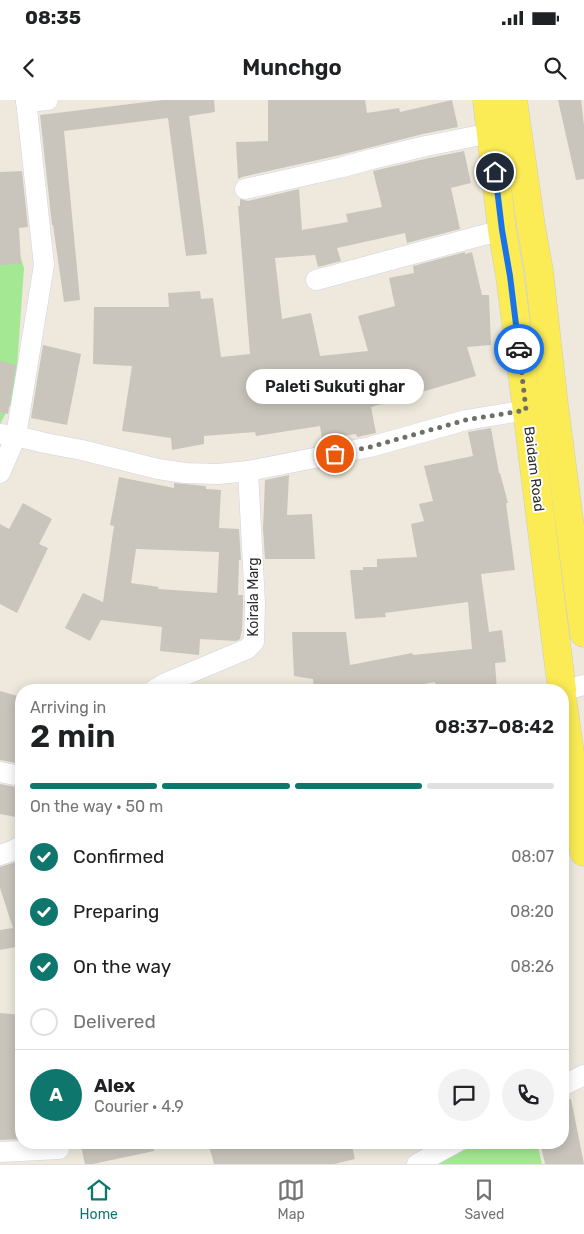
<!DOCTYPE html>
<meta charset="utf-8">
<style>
body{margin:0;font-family:Rubik,sans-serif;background:#f2f2f2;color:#202124;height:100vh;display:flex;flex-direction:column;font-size:19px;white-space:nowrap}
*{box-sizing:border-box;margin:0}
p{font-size:16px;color:#757577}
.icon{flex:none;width:28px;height:28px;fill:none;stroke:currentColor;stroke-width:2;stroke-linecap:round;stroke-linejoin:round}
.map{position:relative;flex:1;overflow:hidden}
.drawer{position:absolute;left:15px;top:584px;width:554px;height:465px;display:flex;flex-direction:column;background:#fff;border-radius:20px;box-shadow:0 2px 12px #0003}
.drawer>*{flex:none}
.pin{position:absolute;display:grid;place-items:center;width:42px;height:42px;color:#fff;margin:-21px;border:2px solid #fff;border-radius:50%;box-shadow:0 1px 5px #0007}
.courier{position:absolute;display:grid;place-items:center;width:50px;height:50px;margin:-25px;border:4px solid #1a73e8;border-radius:50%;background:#fff;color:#222;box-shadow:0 1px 6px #0007}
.bubble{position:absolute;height:35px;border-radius:18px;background:#fff;box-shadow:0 2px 12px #0003;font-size:16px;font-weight:600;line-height:35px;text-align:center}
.headline em{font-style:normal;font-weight:600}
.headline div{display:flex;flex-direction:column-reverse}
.headline{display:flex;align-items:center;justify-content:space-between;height:85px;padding:0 15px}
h1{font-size:32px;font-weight:600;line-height:38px}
.bar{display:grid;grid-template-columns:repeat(4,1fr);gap:8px 5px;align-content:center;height:60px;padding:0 15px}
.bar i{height:6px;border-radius:4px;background:#e0e0e0}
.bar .current{background:#0f766e}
.bar p{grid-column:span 4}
.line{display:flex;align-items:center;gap:12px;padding:0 15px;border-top:1px solid #e0e0e0}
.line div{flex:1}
.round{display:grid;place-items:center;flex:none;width:52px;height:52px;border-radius:26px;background:#f2f2f2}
ol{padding:0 15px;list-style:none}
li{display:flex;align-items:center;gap:15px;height:55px}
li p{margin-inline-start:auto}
li .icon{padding:5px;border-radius:50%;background:#0f766e;color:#fff;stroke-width:4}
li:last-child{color:#757577}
li i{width:28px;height:28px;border:2px solid #e0e0e0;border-radius:50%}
.status{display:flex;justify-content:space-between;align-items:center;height:35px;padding:0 25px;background:#fff;direction:ltr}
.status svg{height:14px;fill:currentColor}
header{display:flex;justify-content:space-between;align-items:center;height:65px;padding:0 15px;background:#fff;font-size:22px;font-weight:600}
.menu{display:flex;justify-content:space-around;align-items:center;height:70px;border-top:1px solid #e0e0e0;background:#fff;font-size:14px;color:#757577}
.menu a{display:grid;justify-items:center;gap:2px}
.menu .current{color:#0f766e}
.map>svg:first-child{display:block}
.green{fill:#a5e894}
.building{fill:#c9c5bc;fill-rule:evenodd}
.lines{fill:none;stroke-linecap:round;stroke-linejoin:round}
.street-casing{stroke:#d1d2e5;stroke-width:21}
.primary-casing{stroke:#ccc;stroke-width:29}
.street{stroke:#fff;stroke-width:20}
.primary{stroke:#fbeb54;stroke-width:28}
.done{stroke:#6f6e69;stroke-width:5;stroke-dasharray:0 9}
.route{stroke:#1a73e8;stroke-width:6}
.labels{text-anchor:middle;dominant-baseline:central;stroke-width:4;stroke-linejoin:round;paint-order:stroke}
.street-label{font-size:14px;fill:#2b2b2b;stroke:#fff}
</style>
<div class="status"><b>08:35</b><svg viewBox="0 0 49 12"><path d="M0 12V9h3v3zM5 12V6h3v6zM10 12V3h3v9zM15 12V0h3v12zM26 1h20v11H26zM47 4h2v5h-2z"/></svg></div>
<header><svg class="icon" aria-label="back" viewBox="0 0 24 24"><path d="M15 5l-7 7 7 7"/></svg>Munchgo<svg class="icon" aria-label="search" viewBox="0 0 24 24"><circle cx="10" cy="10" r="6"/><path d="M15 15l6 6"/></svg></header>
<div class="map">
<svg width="584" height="1064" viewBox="0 0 584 1064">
<rect width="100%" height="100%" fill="#eee9dc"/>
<g class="green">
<polygon points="0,95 24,168 15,296 0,324"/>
<polygon points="481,1042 537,1043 542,1064 436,1064"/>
</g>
<g class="building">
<polygon points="163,0 214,0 215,12 189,16 207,154 186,156 168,18 64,31 80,200 64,202 53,125 52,125 40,15"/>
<polygon points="268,0 365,0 367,13 399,8 400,12 452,0 458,27 423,34 340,55 242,77 238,79 236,42 268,41"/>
<polygon points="558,0 581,0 584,25 584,79 576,80"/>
<polygon points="464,51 471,83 451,88 460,129 407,143 405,133 337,148 341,161 318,167 315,155 275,158 282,219 311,213 320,256 368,251 358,216 395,206 389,178 414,173 413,166 465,152 465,154 472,152 482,195 489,195 491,245 467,247 476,276 371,307 376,333 357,337 356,334 322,339 320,326 256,336 255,332 204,336 204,344 172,350 171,338 122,331 132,266 93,264 94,207 169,207 168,193 200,191 201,199 213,198 221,257 250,254 238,106 240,106 240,99 248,101 299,89 302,130 348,122 346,114 382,107 373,71 429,58"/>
<polygon points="22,71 28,127 19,128 21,164 0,165 0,72"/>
<polygon points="43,245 81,254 67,325 31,318"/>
<polygon points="0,261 16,265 8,314 0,312"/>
<polygon points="491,328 499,373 500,373 508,403 506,403 515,470 481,474 489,532 502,530 506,562 495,563 497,590 436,590 435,582 391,590 314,590 313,579 294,576 292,532 346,532 350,565 412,553 413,555 472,549 468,502 385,513 386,517 355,519 350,470 363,470 363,467 377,467 377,459 417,457 411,424 424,421 419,404 433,401 424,366 473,356 468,332"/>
<polygon points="289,375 287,415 312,414 315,459 265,459 263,429 265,380"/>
<path d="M119,377L174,388V383L206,386V389L221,390L219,428L239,429L241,460H239L238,495H243V504L242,530L240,539L236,541L200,539L199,555L160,551L162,527L101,520L90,541L65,528L83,493L103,502L114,426L110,425ZM136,449L219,452L217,493L158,489L159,487L131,483Z"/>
<polygon points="23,403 52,419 39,444 48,448 17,513 0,504 0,424 9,429"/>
<polygon points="0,591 21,597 21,664 0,660"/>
<polygon points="0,684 21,688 21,718 0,714"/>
<polygon points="21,759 21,846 0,850 0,830 13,828 0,788 0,767 16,762"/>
<polygon points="0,913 21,915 21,1039 0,1040"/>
<polygon points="571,999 584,1064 545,1064 540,1042 562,1042 562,1000"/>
<polygon points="80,1042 153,1042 154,1051 93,1064 85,1064"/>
<polygon points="208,1042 351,1042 355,1059 334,1064 214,1064"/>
</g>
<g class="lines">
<defs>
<g id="street">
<polyline points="26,2 48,0"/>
<polyline points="245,89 343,67 372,59 426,46 491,33"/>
<polyline points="316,180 502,130"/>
<polyline points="0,334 16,336 45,343 82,350 158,369 185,373 218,374 248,371 370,347 466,320 539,308"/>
<polyline points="0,373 16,336 44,165 26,0"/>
<polyline points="154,590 166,583 247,549 254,542 255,504 248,371"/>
<polyline points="562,591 584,585"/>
<polyline points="0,672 21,676"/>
<polyline points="0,755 12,751 21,746"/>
<polyline points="562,986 584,975"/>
<polyline points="0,1052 59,1049"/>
<polyline points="417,1064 457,1042"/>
</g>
<g id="primary">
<polyline points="487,0 502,130 510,176 562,590"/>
<polyline points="513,0 531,126 539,171 554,305 584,533"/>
<polyline points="562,597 584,752"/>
</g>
</defs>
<use href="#street" class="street-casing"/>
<use href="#primary" class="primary-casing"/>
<use href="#street" class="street"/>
<use href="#primary" class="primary"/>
</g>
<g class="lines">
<polyline class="done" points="335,354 370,347 466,320 526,310 519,249"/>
<polyline class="route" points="495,72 502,130 510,176 519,249"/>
</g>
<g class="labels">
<g class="street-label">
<text transform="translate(534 369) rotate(83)">Baidam Road</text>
<text transform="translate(253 497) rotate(-90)">Koirala Marg</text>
</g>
</g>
</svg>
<div class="pin" style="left:335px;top:354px;background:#ea580c"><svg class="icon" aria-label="bag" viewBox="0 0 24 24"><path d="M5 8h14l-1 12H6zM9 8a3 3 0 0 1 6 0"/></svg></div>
<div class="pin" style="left:495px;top:72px;background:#1f2937"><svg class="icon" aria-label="home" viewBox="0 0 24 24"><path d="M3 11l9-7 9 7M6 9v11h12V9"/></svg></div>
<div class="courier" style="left:519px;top:249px"><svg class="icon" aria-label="car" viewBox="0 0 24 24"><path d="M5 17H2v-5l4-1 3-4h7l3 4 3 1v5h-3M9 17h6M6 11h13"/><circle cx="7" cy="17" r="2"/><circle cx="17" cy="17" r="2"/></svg></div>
<div class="bubble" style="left:246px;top:269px;width:178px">Paleti Sukuti ghar</div>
<section class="drawer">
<div class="headline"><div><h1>2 min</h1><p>Arriving in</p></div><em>08:37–08:42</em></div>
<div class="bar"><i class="current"></i><i class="current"></i><i class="current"></i><i></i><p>On the way · 50 m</p></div>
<ol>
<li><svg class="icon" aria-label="check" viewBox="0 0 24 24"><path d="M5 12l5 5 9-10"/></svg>Confirmed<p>08:07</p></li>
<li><svg class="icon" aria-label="check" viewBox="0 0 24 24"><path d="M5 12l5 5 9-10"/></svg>Preparing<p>08:20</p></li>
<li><svg class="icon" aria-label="check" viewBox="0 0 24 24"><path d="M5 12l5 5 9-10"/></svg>On the way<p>08:26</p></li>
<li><i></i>Delivered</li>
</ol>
<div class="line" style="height:90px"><b class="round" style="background:#0f766e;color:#fff">A</b><div><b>Alex</b><p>Courier · 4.9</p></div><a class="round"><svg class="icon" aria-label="chat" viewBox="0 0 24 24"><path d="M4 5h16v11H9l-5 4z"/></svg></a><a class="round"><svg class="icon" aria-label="phone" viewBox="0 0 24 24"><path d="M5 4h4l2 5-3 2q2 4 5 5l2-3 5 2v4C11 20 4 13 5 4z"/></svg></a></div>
</section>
</div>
<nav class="menu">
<a class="current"><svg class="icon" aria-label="home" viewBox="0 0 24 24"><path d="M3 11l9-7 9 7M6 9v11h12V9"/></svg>Home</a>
<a><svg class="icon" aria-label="map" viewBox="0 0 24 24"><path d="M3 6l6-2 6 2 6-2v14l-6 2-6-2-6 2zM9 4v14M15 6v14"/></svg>Map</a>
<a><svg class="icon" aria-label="saved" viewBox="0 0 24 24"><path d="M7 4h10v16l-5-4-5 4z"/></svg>Saved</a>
</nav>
